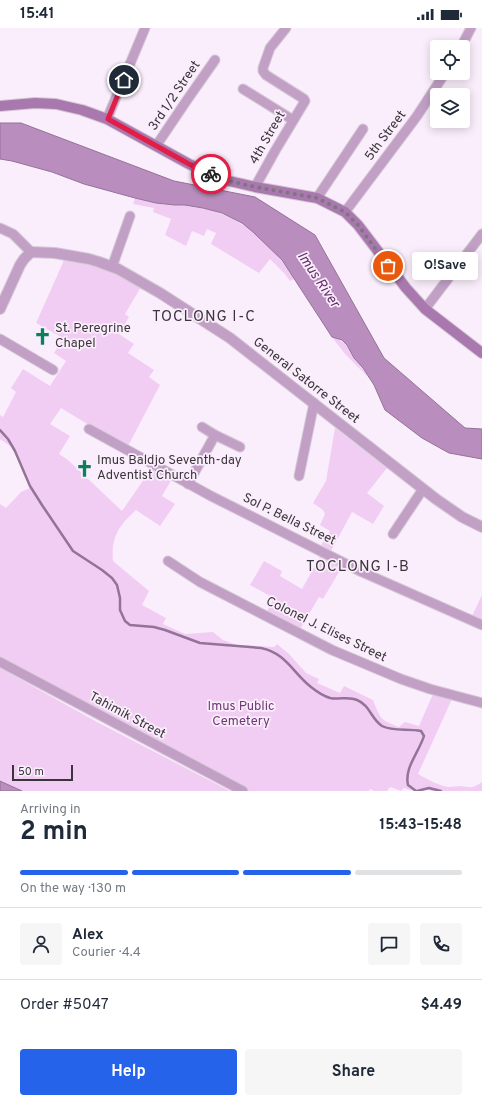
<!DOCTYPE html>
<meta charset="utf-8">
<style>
body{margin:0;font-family:Overpass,sans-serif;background:#f6f6f7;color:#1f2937;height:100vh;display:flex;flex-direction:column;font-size:15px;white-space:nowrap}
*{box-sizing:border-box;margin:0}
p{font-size:13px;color:#747a83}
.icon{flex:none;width:22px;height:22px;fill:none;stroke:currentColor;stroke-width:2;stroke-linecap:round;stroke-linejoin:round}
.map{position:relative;height:763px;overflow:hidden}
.sheet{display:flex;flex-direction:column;background:#fff;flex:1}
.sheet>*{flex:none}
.fabs{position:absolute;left:430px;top:12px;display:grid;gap:8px}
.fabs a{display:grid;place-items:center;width:40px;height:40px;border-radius:4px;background:#fff;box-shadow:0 2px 10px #0003;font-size:20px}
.scale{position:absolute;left:12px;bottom:10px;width:61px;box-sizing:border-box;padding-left:4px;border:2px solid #3a353b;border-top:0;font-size:11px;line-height:14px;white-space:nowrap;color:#3a353b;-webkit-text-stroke:3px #fbeefc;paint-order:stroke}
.pin{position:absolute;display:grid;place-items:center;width:34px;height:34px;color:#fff;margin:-17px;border:2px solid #fff;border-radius:50%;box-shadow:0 1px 4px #0007}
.courier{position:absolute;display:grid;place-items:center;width:40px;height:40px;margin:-20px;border:3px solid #e11d48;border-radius:50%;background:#fff;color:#222;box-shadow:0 1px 5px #0007}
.bubble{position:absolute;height:28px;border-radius:4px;background:#fff;box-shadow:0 2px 10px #0003;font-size:13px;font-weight:700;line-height:28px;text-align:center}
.headline em{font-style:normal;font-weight:700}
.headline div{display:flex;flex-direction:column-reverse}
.headline{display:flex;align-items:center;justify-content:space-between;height:68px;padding:0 20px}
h1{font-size:26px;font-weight:700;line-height:30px}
.bar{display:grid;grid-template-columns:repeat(4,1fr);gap:6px 4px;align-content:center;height:48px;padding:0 20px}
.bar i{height:5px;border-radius:3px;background:#e0e1e3}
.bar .selected{background:#2563eb}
.bar p{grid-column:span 4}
.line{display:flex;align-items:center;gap:10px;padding:0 20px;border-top:1px solid #e0e1e3}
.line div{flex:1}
.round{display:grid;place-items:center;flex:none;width:42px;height:42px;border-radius:4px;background:#f6f6f7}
.cta{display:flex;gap:8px;margin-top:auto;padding:8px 20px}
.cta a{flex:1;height:46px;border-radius:4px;background:#2563eb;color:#fff;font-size:16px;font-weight:700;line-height:46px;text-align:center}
.cta a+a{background:#f6f6f7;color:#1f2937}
.status{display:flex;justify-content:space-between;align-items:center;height:28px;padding:0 20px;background:#fff;direction:ltr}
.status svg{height:11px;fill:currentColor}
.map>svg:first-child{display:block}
.green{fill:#f1cdf4}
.water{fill:#b98ebe;stroke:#937397}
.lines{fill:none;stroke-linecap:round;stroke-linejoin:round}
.stream{stroke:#937397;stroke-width:2.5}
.minor-casing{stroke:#d4c9d5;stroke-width:11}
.tertiary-casing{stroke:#d4c9d5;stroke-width:12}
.secondary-casing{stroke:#d4c9d5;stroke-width:12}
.minor{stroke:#c2a0c6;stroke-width:9}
.tertiary{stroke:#c2a0c6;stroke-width:10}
.secondary{stroke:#a978ae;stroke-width:10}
.done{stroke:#7e767f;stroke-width:4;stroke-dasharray:0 7.2}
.route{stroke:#e11d48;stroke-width:5}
.labels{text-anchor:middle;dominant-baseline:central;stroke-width:3.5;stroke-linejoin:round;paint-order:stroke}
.street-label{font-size:13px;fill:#3a353b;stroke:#fbeefc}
.poi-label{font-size:13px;fill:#3a353b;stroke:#fbeefc;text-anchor:start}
.park-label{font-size:13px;fill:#6d3873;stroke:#fbeefc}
.water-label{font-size:14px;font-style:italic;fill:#602b66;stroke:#fbeefc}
.quarter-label{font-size:15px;letter-spacing:1px;fill:#3a353b;stroke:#fbeefc}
</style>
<div class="status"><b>15:41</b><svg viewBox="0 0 49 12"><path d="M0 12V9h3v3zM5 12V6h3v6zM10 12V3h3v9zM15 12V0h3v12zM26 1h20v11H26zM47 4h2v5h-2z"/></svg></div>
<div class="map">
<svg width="482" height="763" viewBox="0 0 482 763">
<rect width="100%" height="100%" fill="#fbeefc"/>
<g class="green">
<path d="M135,170C148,173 161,177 174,177C178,178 182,177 187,177C236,184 268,209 294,251L290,253L285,246L270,231L259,245L211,216L216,205L207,201L204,208L192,203L186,218L165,207L171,191L153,184L154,180L133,176Z"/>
<path d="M65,230L111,243L141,259L125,286L129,289L119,306L134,316L128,325L154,342L149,349L160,357L128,418L84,394L61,380L50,396L70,408L59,426L68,432L122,483L151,441L172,451L162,468L175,476L160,498L136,482C119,498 111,508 113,533L149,563L142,577L166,590L163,596L185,606L213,604L223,612L237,617L274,619L277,616L289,626L306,645L319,651L317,655L340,665L344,658L373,672C380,690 380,692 399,699L405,694L419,698L433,666L452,671L418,746C427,751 437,757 448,759C452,759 457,758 461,758C472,760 473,760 482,754V763H432L427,761C420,763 410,763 404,760L401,763L390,759L387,763H374L370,761L369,763H248L0,633V476L6,480L21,464L32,459L16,422L0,411V387L3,389L16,364L11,360L23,341L50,358L66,333L54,325L63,310L36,295Z"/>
<path d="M332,309C349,315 346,318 354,330C359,337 365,344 370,351L345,326Z"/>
<polygon points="335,400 387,440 367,465 384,478 373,496 352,484 331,523 321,517 330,503 320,497 325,486 323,482 313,475 326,453"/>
<polygon points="321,527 342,539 323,571 319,569 299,603 266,585 274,570 250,557 264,533 282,543 280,548 302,561"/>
<polygon points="482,567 482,592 472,588"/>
<polygon points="0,640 97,694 230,763 22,763 0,753"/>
</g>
<g class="water">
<polygon points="0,95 21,95 174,153 255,169 315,207 384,330 465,400 482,401 482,431 449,425 422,410 385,382 374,357 363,340 354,330 347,317 342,312 332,309 282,232 253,204 242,195 222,185 203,180 185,177 175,177 156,175 135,170 84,156 52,144 12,133 0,131"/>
<polygon points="0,753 22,763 0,763"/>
</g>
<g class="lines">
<g class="stream">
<path d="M0,402L8,411L15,423L30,458L42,477L73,523L102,542L112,550L117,557L120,570V582L125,593L130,597L154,599L165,602L200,615L261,620C286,625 293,645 311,659C316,663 323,668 330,670C339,672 348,668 357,672C370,677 371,691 382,698C393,704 409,700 421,703L424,708C419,724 404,740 408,757L416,763"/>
<polyline points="417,763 429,760 441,763"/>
</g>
<defs>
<g id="minor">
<polyline points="461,19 471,0"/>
<polyline points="243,61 293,92"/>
<polyline points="107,91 145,0"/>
<polyline points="156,118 187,72 215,32"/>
<polyline points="255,159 275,123 305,73 304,71 266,47 263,43 263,40 270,20 286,0"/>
<polyline points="317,170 363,101"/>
<polyline points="345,184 417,88 445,45"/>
<polyline points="0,200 13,206 31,224"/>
<polyline points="112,239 130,188"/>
<polyline points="425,281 482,206"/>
<polyline points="0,311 53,342"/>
<polyline points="202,399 215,407 240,419"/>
<polyline points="89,401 211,468 362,544 482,597"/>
<polyline points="299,448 314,375"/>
<polyline points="188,456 215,407"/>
<polyline points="393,506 423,461"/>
<polyline points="168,533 200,554 332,622 401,651 430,661 482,675"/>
<polyline points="0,634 243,763"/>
</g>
<polyline id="tertiary" points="0,281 20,237 24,231 31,224 55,225 89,231 99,234 118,241 160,265 230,310 436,471 462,489 482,499"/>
<polyline id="secondary" points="0,78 35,75 56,76 82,82 107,91 189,136 225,152 255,159 317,170 345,184 358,197 406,260 425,281 482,325"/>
</defs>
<use href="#minor" class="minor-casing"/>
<use href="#tertiary" class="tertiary-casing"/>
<use href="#secondary" class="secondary-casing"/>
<use href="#minor" class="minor"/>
<use href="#tertiary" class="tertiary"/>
<use href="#secondary" class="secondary"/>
</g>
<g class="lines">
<polyline class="done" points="211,146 225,152 255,159 317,170 345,184 358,197 388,238"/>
<polyline class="route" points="124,52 108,91 189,136 211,146"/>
</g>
<defs>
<symbol id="church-bare" viewBox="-9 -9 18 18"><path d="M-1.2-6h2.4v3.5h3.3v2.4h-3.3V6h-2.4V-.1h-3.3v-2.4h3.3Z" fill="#0b805d" stroke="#fbeefc" stroke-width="2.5" paint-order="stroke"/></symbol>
</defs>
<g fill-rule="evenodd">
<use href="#church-bare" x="30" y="296" width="25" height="25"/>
<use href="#church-bare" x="72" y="428" width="25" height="25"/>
</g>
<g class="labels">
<g class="street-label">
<text transform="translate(175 68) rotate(-56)">3rd 1/2 Street</text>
<text transform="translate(386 108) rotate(-53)">5th Street</text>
<text transform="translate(268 110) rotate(-60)">4th Street</text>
<text transform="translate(306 353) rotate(38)">General Satorre Street</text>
<text transform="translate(289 492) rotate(26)">Sol P. Bella Street</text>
<text transform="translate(326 602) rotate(26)">Colonel J. Elises Street</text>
<text transform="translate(127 688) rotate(28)">Tahimik Street</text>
</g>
<g class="poi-label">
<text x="55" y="301">St. Peregrine<tspan x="55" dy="15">Chapel</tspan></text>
<text x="97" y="433">Imus Baldjo Seventh-day<tspan x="97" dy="15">Adventist Church</tspan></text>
</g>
<g class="park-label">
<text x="241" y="679">Imus Public<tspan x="241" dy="15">Cemetery</tspan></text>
</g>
<g class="water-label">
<text transform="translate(318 252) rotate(56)">Imus River</text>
</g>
<g class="quarter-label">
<text x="204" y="289">TOCLONG I-C</text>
<text x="358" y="539">TOCLONG I-B</text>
</g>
</g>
</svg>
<div class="fabs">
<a><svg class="icon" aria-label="locate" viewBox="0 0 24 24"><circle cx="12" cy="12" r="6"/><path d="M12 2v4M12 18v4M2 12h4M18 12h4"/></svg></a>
<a><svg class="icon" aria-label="layers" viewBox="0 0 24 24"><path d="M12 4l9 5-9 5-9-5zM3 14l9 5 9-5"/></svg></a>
</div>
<div class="scale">50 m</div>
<div class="pin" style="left:388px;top:238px;background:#ea580c"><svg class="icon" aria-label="bag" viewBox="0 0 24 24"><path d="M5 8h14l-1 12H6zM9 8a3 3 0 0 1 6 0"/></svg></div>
<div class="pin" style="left:124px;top:52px;background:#1f2937"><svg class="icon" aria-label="home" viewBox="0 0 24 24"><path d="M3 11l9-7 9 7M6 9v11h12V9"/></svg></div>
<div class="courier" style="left:211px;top:146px"><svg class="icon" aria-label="bike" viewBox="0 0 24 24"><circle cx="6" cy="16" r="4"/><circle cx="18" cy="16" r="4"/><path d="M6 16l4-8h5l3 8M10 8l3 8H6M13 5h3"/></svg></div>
<div class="bubble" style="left:412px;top:224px;width:66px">O!Save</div>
</div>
<section class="sheet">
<div class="headline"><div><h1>2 min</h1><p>Arriving in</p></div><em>15:43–15:48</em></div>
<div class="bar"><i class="selected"></i><i class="selected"></i><i class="selected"></i><i></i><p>On the way · 130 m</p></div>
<div class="line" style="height:72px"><a class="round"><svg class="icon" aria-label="person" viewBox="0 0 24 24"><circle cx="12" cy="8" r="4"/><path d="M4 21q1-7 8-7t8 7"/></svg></a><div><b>Alex</b><p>Courier · 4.4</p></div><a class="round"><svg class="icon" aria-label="chat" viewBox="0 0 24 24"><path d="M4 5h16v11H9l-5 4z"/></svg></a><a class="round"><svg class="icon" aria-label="phone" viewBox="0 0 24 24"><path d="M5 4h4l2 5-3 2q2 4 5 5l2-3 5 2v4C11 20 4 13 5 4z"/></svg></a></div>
<div class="line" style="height:52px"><div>Order #5047</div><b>$4.49</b></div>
<div class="cta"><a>Help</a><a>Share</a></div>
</section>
